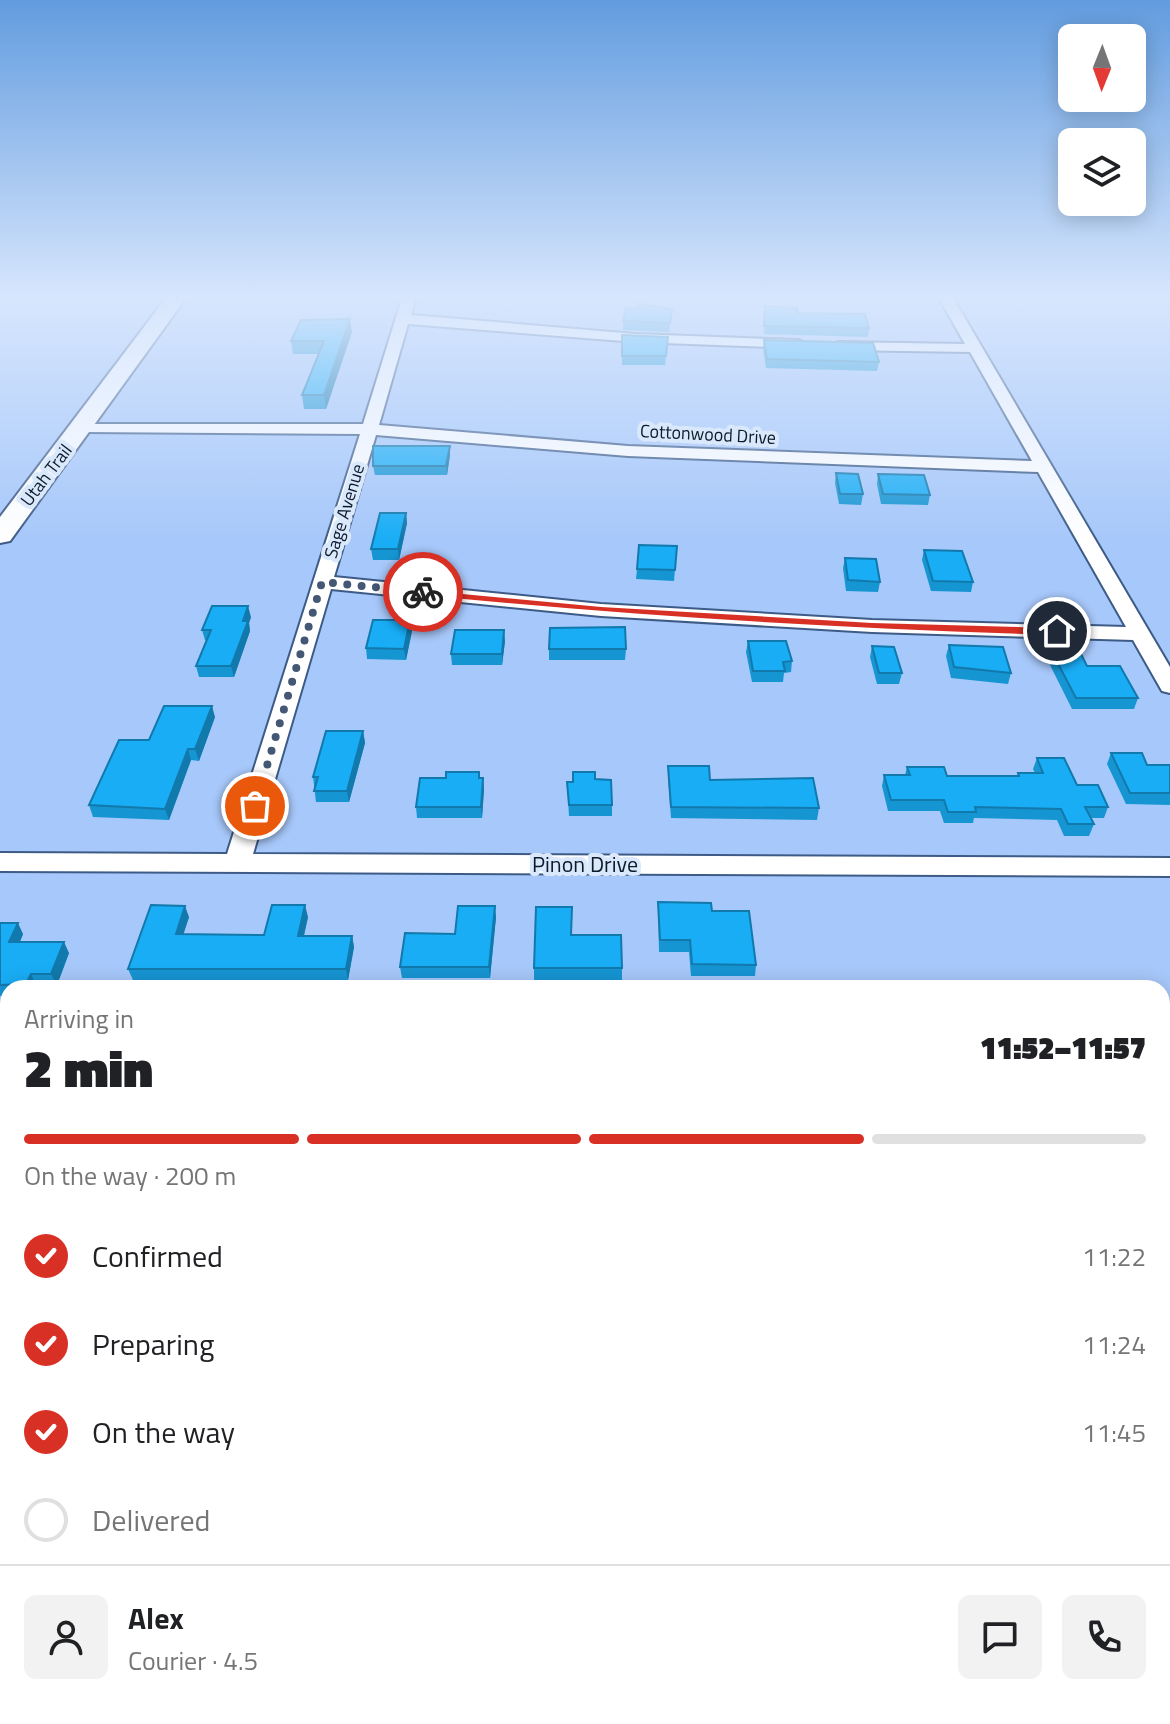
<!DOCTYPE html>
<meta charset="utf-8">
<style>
body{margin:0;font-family:"Titillium Web",sans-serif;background:#f2f2f2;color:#202124;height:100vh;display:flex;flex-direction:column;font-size:30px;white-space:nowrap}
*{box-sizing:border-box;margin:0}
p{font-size:26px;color:#757577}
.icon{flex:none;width:44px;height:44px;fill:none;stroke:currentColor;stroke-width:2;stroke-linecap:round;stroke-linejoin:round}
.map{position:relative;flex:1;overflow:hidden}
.sheet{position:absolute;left:0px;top:980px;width:1170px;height:744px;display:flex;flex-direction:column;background:#fff;border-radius:24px 24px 0 0;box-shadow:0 4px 20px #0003}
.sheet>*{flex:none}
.needle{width:52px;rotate:181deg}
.fabs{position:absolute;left:1058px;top:24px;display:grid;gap:16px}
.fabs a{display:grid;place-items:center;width:88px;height:88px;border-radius:12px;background:#fff;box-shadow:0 4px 20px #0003;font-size:40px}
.pin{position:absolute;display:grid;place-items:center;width:68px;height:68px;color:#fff;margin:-34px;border:4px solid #fff;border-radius:50%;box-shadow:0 2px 8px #0007}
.courier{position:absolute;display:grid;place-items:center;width:80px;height:80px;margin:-40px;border:6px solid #d93025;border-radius:50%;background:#fff;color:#222;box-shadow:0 2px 10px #0007}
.head em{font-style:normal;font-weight:800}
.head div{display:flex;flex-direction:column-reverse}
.head{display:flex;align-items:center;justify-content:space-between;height:136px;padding:0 24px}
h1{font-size:52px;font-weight:800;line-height:60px}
.bar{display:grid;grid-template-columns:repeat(4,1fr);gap:12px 8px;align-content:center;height:96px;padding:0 24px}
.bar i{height:10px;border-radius:6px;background:#e0e0e0}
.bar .selected{background:#d93025}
.bar p{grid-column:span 4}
.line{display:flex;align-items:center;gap:20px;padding:0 24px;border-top:2px solid #e0e0e0}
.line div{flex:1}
.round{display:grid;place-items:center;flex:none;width:84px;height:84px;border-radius:12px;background:#f2f2f2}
ol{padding:0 24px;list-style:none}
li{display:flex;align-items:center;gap:24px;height:88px}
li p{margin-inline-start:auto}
li .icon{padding:8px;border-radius:50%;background:#d93025;color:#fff;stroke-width:4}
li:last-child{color:#757577}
li i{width:44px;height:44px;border:4px solid #e0e0e0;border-radius:50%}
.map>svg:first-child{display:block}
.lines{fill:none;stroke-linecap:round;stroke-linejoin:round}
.minor-casing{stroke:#3d5b86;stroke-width:4}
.secondary-casing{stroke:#3d5b86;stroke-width:4}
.minor{fill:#fff;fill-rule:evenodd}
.secondary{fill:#fff;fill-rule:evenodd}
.wall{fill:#1695d3}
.shaded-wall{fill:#1279ac}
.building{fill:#19adf5;stroke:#1279ac;stroke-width:2}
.route{fill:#d93025}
.done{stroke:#445774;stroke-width:8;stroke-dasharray:0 14.4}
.labels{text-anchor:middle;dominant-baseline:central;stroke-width:8;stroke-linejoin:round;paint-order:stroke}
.far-street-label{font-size:18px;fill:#0e1a2c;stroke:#dae8fc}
.street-label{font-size:22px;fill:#0e1a2c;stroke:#dae8fc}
</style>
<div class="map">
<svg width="1170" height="1724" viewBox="0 0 1170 1724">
<rect width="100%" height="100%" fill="#a7c8fa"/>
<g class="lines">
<defs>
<g id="minor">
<path d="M402,298H416L411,315L636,334L799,340L806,344L799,348L636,342L408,324L379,425L628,446L1032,461L970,352L838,350L831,346L838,342L965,344L939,298H953L1170,667V693L1162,691L1133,640L872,632L601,616L331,589L253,854L1170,858V876L0,871V853L227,854L360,434L83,432L75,427L77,424H363ZM376,435L628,456L1038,472L1126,627L872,620L601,604L334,577Z"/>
<rect x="0" y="1354" width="8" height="38"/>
<rect x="1162" y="1354" width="8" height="38"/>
</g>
<polygon id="secondary" points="166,298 186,298 10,541 0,543 0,517"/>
</defs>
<use href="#minor" class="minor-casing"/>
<use href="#secondary" class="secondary-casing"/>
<use href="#minor" class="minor"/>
<use href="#secondary" class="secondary"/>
</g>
<g class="wall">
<polygon points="765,306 869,328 868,337 764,334"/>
<polygon points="671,318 669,332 623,330 623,321"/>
<polygon points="352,332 326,409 304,409 302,395 319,354 293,354 291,341"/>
<polygon points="622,335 668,337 665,365 622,365"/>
<polygon points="764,340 879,362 877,371 766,368 763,349"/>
<polygon points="450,446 450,455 447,475 375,475 373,466"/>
<polygon points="836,473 863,494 861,505 839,504 835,483"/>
<polygon points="878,474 930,495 928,505 881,504 877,484"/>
<polygon points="406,513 407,523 399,560 373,560 371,549"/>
<polygon points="677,546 674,581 636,579 637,569"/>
<polygon points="924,550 973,582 971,592 931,591 922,560"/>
<polygon points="845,558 880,582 878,592 846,591 843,568"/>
<polygon points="251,617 249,623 250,631 234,677 199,677 196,666 206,640 205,640 202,630"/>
<polygon points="410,620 412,631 406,660 367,659 366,648"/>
<polygon points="505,641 502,665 452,665 451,654"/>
<polygon points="748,641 792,661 791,672 784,673 783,682 752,682 746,652"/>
<polygon points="949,645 1011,673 1008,684 951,678 946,656"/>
<polygon points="872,646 902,673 899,684 877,684 870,657"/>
<polygon points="549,649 626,649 625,660 549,660"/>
<polygon points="1053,654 1087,666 1138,698 1134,709 1072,709 1050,665"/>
<polygon points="215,717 199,761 191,760 169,820 93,817 89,805 149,740"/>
<polygon points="363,731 365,743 349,802 316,802 313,777"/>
<polygon points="1111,753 1147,765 1170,765 1170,805 1126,804 1107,764"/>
<polygon points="1037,758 1108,807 1104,818 1091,818 1094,824 1089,836 1064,836 1057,820 974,818 973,823 944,823 940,811 888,811 882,786 884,775 905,775 907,767 947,776 1017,776 1018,773 1035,773 1033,769"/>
<polygon points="668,766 710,780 819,808 817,820 671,818 668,778"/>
<polygon points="480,778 483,778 484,789 482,818 417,818 416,807"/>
<polygon points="595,779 612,805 612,816 569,816 567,782"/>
<polygon points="658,902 712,911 756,965 755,976 691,976 689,952 659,952"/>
<polygon points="189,917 183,934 264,935 308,917 304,936 352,936 354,947 348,980 133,980 128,969"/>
<polygon points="496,917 490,978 402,978 400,967 455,934"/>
<polygon points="0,923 23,934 20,942 69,953 57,985 36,985 35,988 8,988 8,996 0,996"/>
<polygon points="572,935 622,968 622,980 534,980 534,968"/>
<rect x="0" y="1497" width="8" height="82"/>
</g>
<g class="shaded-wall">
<polygon points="350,319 352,332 326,409 324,395"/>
<polygon points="450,446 450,455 447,475 446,466"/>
<polygon points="406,513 407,523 399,560 398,549"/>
<polygon points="248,606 251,617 249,623 250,631 234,677 231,666"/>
<polygon points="410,620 412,631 406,660 404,649"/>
<polygon points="504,630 505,641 502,665 502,654"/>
<polygon points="212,706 215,717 199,761 195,749"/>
<polygon points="363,731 365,743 349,802 347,791"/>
<polygon points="188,749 191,760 169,820 165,809"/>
<polygon points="483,778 484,789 482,818 481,807"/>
<polygon points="305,905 308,917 301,947 298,936"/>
<polygon points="185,906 189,917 180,945 176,934"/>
<polygon points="495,906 496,917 490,978 489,967"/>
<polygon points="18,923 23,934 15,953 9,942"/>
<polygon points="352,936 354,947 348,980 346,969"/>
<polygon points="64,942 69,953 57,985 51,974"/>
<polygon points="31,974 36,985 35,988 28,988 26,984"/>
<polygon points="0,1187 6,1195 0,1210"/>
</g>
<g class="building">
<polygon points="639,304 672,309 670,323 623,321 626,307 638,308"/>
<polygon points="765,306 797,308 797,313 865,314 869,328 764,326"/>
<polygon points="350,319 324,395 302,395 324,341 291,341 301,320"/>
<polygon points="622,335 668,337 666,356 622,356"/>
<polygon points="764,340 873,343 879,362 767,359"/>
<polygon points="373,446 450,446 446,466 373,466"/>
<polygon points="836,473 858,474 863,494 840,494"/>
<polygon points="878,474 924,475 930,495 883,494"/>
<polygon points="380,513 406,513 398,549 371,549"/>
<polygon points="639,545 677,546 675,570 637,569"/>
<polygon points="924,550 962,551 973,582 933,581"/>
<polygon points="845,558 876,559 880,582 848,580"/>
<polygon points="212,606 248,606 243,621 248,621 231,666 196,666 211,630 202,630"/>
<polygon points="373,620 410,620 404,649 366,648"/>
<polygon points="625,627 626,649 549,649 550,628"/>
<polygon points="455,630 504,630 502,654 451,654"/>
<polygon points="748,641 786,641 792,661 783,662 785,671 753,671"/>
<polygon points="949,645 1003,647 1011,673 954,667"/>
<polygon points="872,646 894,647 902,673 879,673"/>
<polygon points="1053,654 1081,654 1087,666 1120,666 1138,698 1076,698"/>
<polygon points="164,706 212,706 195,749 188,749 165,809 89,805 119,740 149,740"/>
<polygon points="326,731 363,731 347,791 314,791 318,777 313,777"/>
<polygon points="1111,753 1142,753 1147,765 1170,765 1170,793 1130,793"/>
<polygon points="1037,758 1064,758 1077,785 1098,785 1108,807 1085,807 1094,824 1068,824 1061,809 975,807 976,812 948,812 944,800 891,800 884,775 910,775 907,767 944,767 947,776 1019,776 1018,773 1043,773"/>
<polygon points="668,766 709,766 710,780 813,778 819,808 671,807"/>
<polygon points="446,772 479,772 479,778 483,778 481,807 416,807 420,778 446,778"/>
<polygon points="573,772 595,772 595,779 611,780 612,805 569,805 567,782 573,782"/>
<polygon points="658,902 711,903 712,911 749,911 756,965 692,964 690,940 660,940"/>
<polygon points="151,905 185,906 176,934 264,935 272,905 305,905 298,936 352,936 346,969 128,969"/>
<polygon points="458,906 495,906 489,967 400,967 405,933 455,934"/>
<polygon points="536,907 572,907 571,935 621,935 622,968 534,968"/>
<polygon points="0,923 18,923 9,942 64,942 51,974 31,974 26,984 0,985"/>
<rect x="0" y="1497" width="8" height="74"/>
</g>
<linearGradient id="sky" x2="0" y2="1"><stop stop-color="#629cdf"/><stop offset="0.55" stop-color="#d7e6fd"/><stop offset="1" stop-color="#d7e6fd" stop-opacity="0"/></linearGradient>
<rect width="1170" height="540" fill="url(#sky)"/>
<path class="route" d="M420,590L601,607L872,623L1057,628L1062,631L1057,635C845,629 634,616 423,595Z"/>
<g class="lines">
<polyline class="done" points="255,806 322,582 423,592"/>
</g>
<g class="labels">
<g class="far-street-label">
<text transform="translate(708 434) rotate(3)">Cottonwood Drive</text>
<text transform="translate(46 475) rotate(-53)">Utah Trail</text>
<text transform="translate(344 511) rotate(-73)">Sage Avenue</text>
</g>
<g class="street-label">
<text x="585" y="864">Pinon Drive</text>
</g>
</g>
</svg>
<div class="fabs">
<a><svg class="needle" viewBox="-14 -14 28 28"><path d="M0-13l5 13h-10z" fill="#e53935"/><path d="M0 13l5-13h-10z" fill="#757577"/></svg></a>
<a><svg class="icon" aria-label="layers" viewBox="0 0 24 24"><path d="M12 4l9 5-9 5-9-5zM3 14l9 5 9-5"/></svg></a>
</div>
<div class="pin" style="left:255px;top:806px;background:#ea580c"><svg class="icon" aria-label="bag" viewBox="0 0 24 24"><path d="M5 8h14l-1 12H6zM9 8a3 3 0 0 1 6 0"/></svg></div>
<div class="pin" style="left:1057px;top:631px;background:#1f2937"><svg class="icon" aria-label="home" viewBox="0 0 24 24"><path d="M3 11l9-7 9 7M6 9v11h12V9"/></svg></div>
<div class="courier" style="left:423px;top:592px"><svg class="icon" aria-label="bike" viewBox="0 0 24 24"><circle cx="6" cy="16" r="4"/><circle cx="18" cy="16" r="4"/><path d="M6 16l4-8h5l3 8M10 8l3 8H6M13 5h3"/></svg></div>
<section class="sheet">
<div class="head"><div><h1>2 min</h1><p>Arriving in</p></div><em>11:52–11:57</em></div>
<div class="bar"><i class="selected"></i><i class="selected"></i><i class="selected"></i><i></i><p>On the way · 200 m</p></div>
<ol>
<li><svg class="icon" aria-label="check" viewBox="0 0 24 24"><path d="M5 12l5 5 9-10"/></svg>Confirmed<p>11:22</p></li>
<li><svg class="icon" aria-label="check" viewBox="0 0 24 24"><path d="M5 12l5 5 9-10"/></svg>Preparing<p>11:24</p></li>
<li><svg class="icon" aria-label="check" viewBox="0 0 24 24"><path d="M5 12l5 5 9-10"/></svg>On the way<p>11:45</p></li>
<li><i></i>Delivered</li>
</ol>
<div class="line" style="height:144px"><a class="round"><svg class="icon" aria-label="person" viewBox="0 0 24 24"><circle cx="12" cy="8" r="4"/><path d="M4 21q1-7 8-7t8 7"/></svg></a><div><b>Alex</b><p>Courier · 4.5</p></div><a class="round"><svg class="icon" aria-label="chat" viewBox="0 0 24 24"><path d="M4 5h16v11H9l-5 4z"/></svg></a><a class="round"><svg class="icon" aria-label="phone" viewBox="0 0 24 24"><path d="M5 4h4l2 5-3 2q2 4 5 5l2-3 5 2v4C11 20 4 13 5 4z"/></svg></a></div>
</section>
</div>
